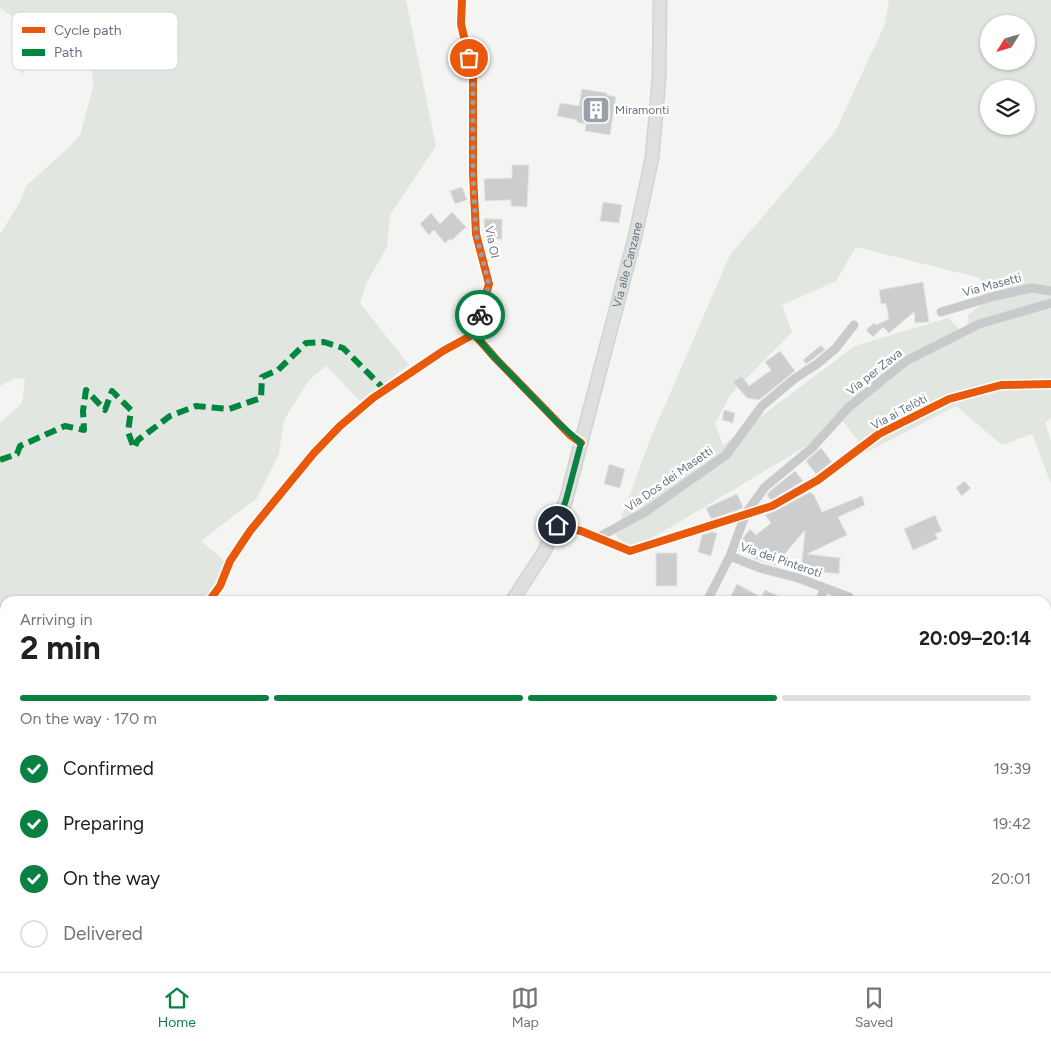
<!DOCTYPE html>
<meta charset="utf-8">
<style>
body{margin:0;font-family:Figtree,sans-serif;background:#f6f6f6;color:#202124;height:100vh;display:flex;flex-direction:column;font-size:19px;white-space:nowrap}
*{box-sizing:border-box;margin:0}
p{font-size:16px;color:#757577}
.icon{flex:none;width:28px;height:28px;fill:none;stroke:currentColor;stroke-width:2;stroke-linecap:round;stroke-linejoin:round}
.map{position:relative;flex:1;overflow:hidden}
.details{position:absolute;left:0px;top:596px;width:1051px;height:376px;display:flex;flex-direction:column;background:#fff;border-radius:15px 15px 0 0;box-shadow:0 1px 4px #0004}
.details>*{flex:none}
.needle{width:32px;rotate:233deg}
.fabs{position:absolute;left:980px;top:15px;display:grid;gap:10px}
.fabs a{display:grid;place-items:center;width:55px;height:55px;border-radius:50%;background:#fff;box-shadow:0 1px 4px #0004;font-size:25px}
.pin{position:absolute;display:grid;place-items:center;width:42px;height:42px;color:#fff;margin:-21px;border:2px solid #fff;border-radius:50%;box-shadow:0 1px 5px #0007}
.courier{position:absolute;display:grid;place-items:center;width:50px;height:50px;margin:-25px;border:4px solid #0b8043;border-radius:50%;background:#fff;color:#222;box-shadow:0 1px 6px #0007}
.summary em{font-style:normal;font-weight:700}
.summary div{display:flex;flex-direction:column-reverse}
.summary{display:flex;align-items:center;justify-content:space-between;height:85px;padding:0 20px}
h1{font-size:32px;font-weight:700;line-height:38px}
.bar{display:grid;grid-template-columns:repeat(4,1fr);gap:8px 5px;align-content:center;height:60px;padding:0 20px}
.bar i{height:6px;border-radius:4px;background:#e0e0e0}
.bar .on{background:#0b8043}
.bar p{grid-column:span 4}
ol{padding:0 20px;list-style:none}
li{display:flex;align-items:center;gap:15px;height:55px}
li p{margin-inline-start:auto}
li .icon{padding:5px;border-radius:50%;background:#0b8043;color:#fff;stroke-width:4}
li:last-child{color:#757577}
li i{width:28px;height:28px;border:2px solid #e0e0e0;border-radius:50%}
.tabs{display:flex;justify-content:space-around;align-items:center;height:70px;border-top:1px solid #e0e0e0;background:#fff;font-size:14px;color:#757577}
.tabs a{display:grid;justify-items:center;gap:2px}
.tabs .on{color:#0b8043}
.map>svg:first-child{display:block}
.green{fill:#e2e6e1;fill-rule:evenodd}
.building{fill:#cccdce;stroke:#e4e4e3}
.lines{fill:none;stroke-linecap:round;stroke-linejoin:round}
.secondary-casing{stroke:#d1d2d2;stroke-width:15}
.minor{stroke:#c9cacb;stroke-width:9}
.secondary{stroke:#dedfdf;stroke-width:12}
.quiet{stroke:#00873e;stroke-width:6;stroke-dasharray:12 6;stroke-linecap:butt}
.cycleway-casing{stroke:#fff;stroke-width:11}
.cycleway{stroke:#e8590c;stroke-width:8}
.done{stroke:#98a0a9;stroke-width:5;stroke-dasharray:0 9}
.route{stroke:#0b8043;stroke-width:6}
.labels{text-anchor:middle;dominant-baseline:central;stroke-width:5;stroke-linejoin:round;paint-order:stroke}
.poi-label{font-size:12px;fill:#677381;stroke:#fff;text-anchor:start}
.street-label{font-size:12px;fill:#677381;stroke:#fff}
.key{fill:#fff;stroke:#d1d5d9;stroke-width:1}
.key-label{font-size:14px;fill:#677381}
</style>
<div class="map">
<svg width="1051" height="972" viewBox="0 0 1051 972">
<rect width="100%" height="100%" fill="#f4f4f3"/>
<g class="green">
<polygon points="0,0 406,0 436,146 390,215 387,247 367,282 360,303 409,365 360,401 326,366 309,380 284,420 279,454 257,498 201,541 228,564 204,601 175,600 174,601 5,601 5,731 0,733 0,423 22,403 25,379 15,378 0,386 0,234 20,202 26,186 67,149 80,135 93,87 90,31 73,16 55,20 37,46 22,76 15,49 13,17 0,8"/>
<path d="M889,0H1051V418L1045,423L1051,440V484L1032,434L1002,445L956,406L867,452L838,415L815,441L632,550L615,535L649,442L730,255L835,132L885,24ZM989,24H1026V61H989ZM989,89H1026V126H989ZM856,247L980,278L985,302L968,315L967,337L948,318L855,346L723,445L715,423L731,394L792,332L782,305L836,281Z"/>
<polygon points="1046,616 1051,618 1051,668 1046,666"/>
<polygon points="1046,779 1051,782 1051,844 1046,836"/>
<polygon points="186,968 304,968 306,972 179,972"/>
<polygon points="450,968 662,968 666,972 447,972"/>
</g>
<g class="building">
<polygon points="582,89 607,93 607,95 616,97 610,135 585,131 586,124 577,122 577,120 557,116 560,103 579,106"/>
<polygon points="512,165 529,165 527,207 511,206 511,200 485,201 484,179 512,178"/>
<polygon points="462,187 467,200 455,204 450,191"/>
<polygon points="603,202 622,205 619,223 600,221"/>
<polygon points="452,212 466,227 452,240 450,239 445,243 434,230 429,235 420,224 431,213 440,224"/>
<polygon points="484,219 502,219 502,239 485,239"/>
<polygon points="923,282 929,322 915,323 914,312 889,333 883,327 873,337 866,330 874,323 876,325 889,319 886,303 881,304 879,290"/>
<polygon points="821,345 825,350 806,364 803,360"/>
<polygon points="780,351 795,371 759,400 747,398 733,382 742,376 749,386 771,370 765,362"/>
<polygon points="724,410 735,413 733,423 722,420"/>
<polygon points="821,448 832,462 816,474 806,461"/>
<polygon points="609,464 625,469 620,488 604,484"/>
<polygon points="795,471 803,481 771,500 767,495 770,491"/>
<polygon points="964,481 971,488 962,496 956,488"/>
<polygon points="810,492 814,495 822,512 862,496 865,505 838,517 847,535 807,554 840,558 839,574 821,572 820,578 801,572 805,530 782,557 784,559 778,566 753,558 740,547 743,538 750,529 756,535 771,523 765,515 775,511"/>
<polygon points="737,494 743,507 741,509 711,519 706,508"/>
<polygon points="935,515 942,531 935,534 938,539 913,550 904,529"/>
<polygon points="712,532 717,533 711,556 698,552 702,535"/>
<rect x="656" y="553" width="21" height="33"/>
<polygon points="737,584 761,597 765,590 790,601 728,601"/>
</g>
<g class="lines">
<defs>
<g id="secondary">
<path id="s1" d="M512,601L544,552L566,500L635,237L652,158L659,80L660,0"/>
<polyline points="710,968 714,972"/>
</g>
</defs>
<use href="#secondary" class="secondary-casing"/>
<g class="minor">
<polyline points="462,0 461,24 473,76 473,174 476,234 489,284 474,334 496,359 570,435 581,443"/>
<polyline points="941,312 995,296 1032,288 1051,291"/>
<polyline points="557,525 581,531 630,551 772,506 818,480 879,434 949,399 1001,385 1051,384"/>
<polyline points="597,538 645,512 726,455 762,406 794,379 817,364 835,349 854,325"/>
<polyline points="730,556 760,568 798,578 849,597 851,601"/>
<polyline points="209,601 220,586 230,561 250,531 314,453 340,426 373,398 443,351 474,334"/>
<polyline points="707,601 730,556 746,513 765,487 812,448 849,407 906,361 979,324 1051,303"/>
<polyline points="820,601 824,588"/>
<polyline points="0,790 5,786"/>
<polyline points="684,968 689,972"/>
<polyline points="437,972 439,968"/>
</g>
<use href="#secondary" class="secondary"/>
<g class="quiet">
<polyline points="0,460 17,454 20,446 65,426 84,430 83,411 86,390 105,410 112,391 131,410 128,432 134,448 138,440 170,416 196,406 229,409 261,398 262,377 278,370 306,343 324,342 343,348 385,390"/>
<polyline points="1046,850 1051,854"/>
<polyline points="861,968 865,972"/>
<polyline points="159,972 165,968"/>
</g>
<defs>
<g id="cycleway">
<polyline points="462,0 461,24 473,76 473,174 476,234 489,284 474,334 496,359 570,435 581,443"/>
<polyline points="557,525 581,531 630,551 772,506 818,480 879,434 949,399 1001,385 1051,384"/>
<polyline points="209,601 220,586 230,561 250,531 314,453 340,426 373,398 443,351 474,334"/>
</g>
</defs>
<use href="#cycleway" class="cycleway-casing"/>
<use href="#cycleway" class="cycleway"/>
</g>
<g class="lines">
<polyline class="done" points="469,58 473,76 473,174 476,234 489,284 480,315"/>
<polyline class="route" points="480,315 474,334 496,359 557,422 581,443 566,500 557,525"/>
</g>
<defs>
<symbol id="building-square" viewBox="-11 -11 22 22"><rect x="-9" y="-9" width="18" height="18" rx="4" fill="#98a0a9" stroke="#fff"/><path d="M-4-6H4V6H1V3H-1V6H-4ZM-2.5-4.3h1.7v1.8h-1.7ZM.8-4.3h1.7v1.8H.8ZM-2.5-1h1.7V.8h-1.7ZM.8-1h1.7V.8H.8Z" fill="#fff"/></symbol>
</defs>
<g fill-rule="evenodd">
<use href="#building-square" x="580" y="94" width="32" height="32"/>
</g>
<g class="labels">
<g class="poi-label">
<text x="615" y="110">Miramonti</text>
</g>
<g class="street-label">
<text transform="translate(492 242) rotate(79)">Via Ol</text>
<text stroke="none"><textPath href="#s1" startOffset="358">Via alle Canzane</textPath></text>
<text transform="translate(992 285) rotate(-15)">Via Masetti</text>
<text transform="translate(874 372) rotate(-38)">Via per Zava</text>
<text transform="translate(899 412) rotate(-28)">Via ai Telòti</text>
<text transform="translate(669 479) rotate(-35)">Via Dos dei Masetti</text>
<text transform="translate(781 560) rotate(19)">Via dei Pinteroti</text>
</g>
</g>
<rect x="12" y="12" width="166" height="58" rx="8" class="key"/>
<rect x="22" y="27" width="23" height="6" fill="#e8590c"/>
<rect x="22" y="49" width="23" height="7" fill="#00873e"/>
<g class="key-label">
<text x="54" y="35">Cycle path</text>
<text x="54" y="57">Path</text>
</g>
</svg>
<div class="fabs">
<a><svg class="needle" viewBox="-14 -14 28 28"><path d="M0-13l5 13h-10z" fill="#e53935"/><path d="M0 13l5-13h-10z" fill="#757577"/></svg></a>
<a><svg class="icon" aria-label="layers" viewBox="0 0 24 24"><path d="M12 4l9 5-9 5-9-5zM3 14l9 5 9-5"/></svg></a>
</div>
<div class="pin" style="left:469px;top:58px;background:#ea580c"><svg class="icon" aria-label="bag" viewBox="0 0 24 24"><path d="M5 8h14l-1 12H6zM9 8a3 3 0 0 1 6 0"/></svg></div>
<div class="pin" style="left:557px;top:525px;background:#1f2937"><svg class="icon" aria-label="home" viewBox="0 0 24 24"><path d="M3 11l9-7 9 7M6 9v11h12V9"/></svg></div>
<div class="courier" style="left:480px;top:315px"><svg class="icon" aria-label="bike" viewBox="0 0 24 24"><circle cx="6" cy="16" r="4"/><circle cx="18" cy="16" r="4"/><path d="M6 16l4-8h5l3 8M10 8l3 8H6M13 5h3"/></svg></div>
<section class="details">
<div class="summary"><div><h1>2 min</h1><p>Arriving in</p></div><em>20:09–20:14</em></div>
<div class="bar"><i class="on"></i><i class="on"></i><i class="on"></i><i></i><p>On the way · 170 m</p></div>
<ol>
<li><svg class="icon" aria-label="check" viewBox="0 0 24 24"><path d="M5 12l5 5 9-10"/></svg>Confirmed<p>19:39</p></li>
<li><svg class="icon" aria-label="check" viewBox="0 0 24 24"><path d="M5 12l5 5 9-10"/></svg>Preparing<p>19:42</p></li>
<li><svg class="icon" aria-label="check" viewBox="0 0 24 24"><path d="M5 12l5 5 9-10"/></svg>On the way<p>20:01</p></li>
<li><i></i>Delivered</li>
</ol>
</section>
</div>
<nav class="tabs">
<a class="on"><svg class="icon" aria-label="home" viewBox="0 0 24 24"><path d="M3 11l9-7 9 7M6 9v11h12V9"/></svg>Home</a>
<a><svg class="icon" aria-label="map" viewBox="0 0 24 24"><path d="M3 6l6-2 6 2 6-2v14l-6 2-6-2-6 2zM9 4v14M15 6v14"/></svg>Map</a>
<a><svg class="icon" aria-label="saved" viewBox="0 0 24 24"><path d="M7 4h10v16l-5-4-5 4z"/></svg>Saved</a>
</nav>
